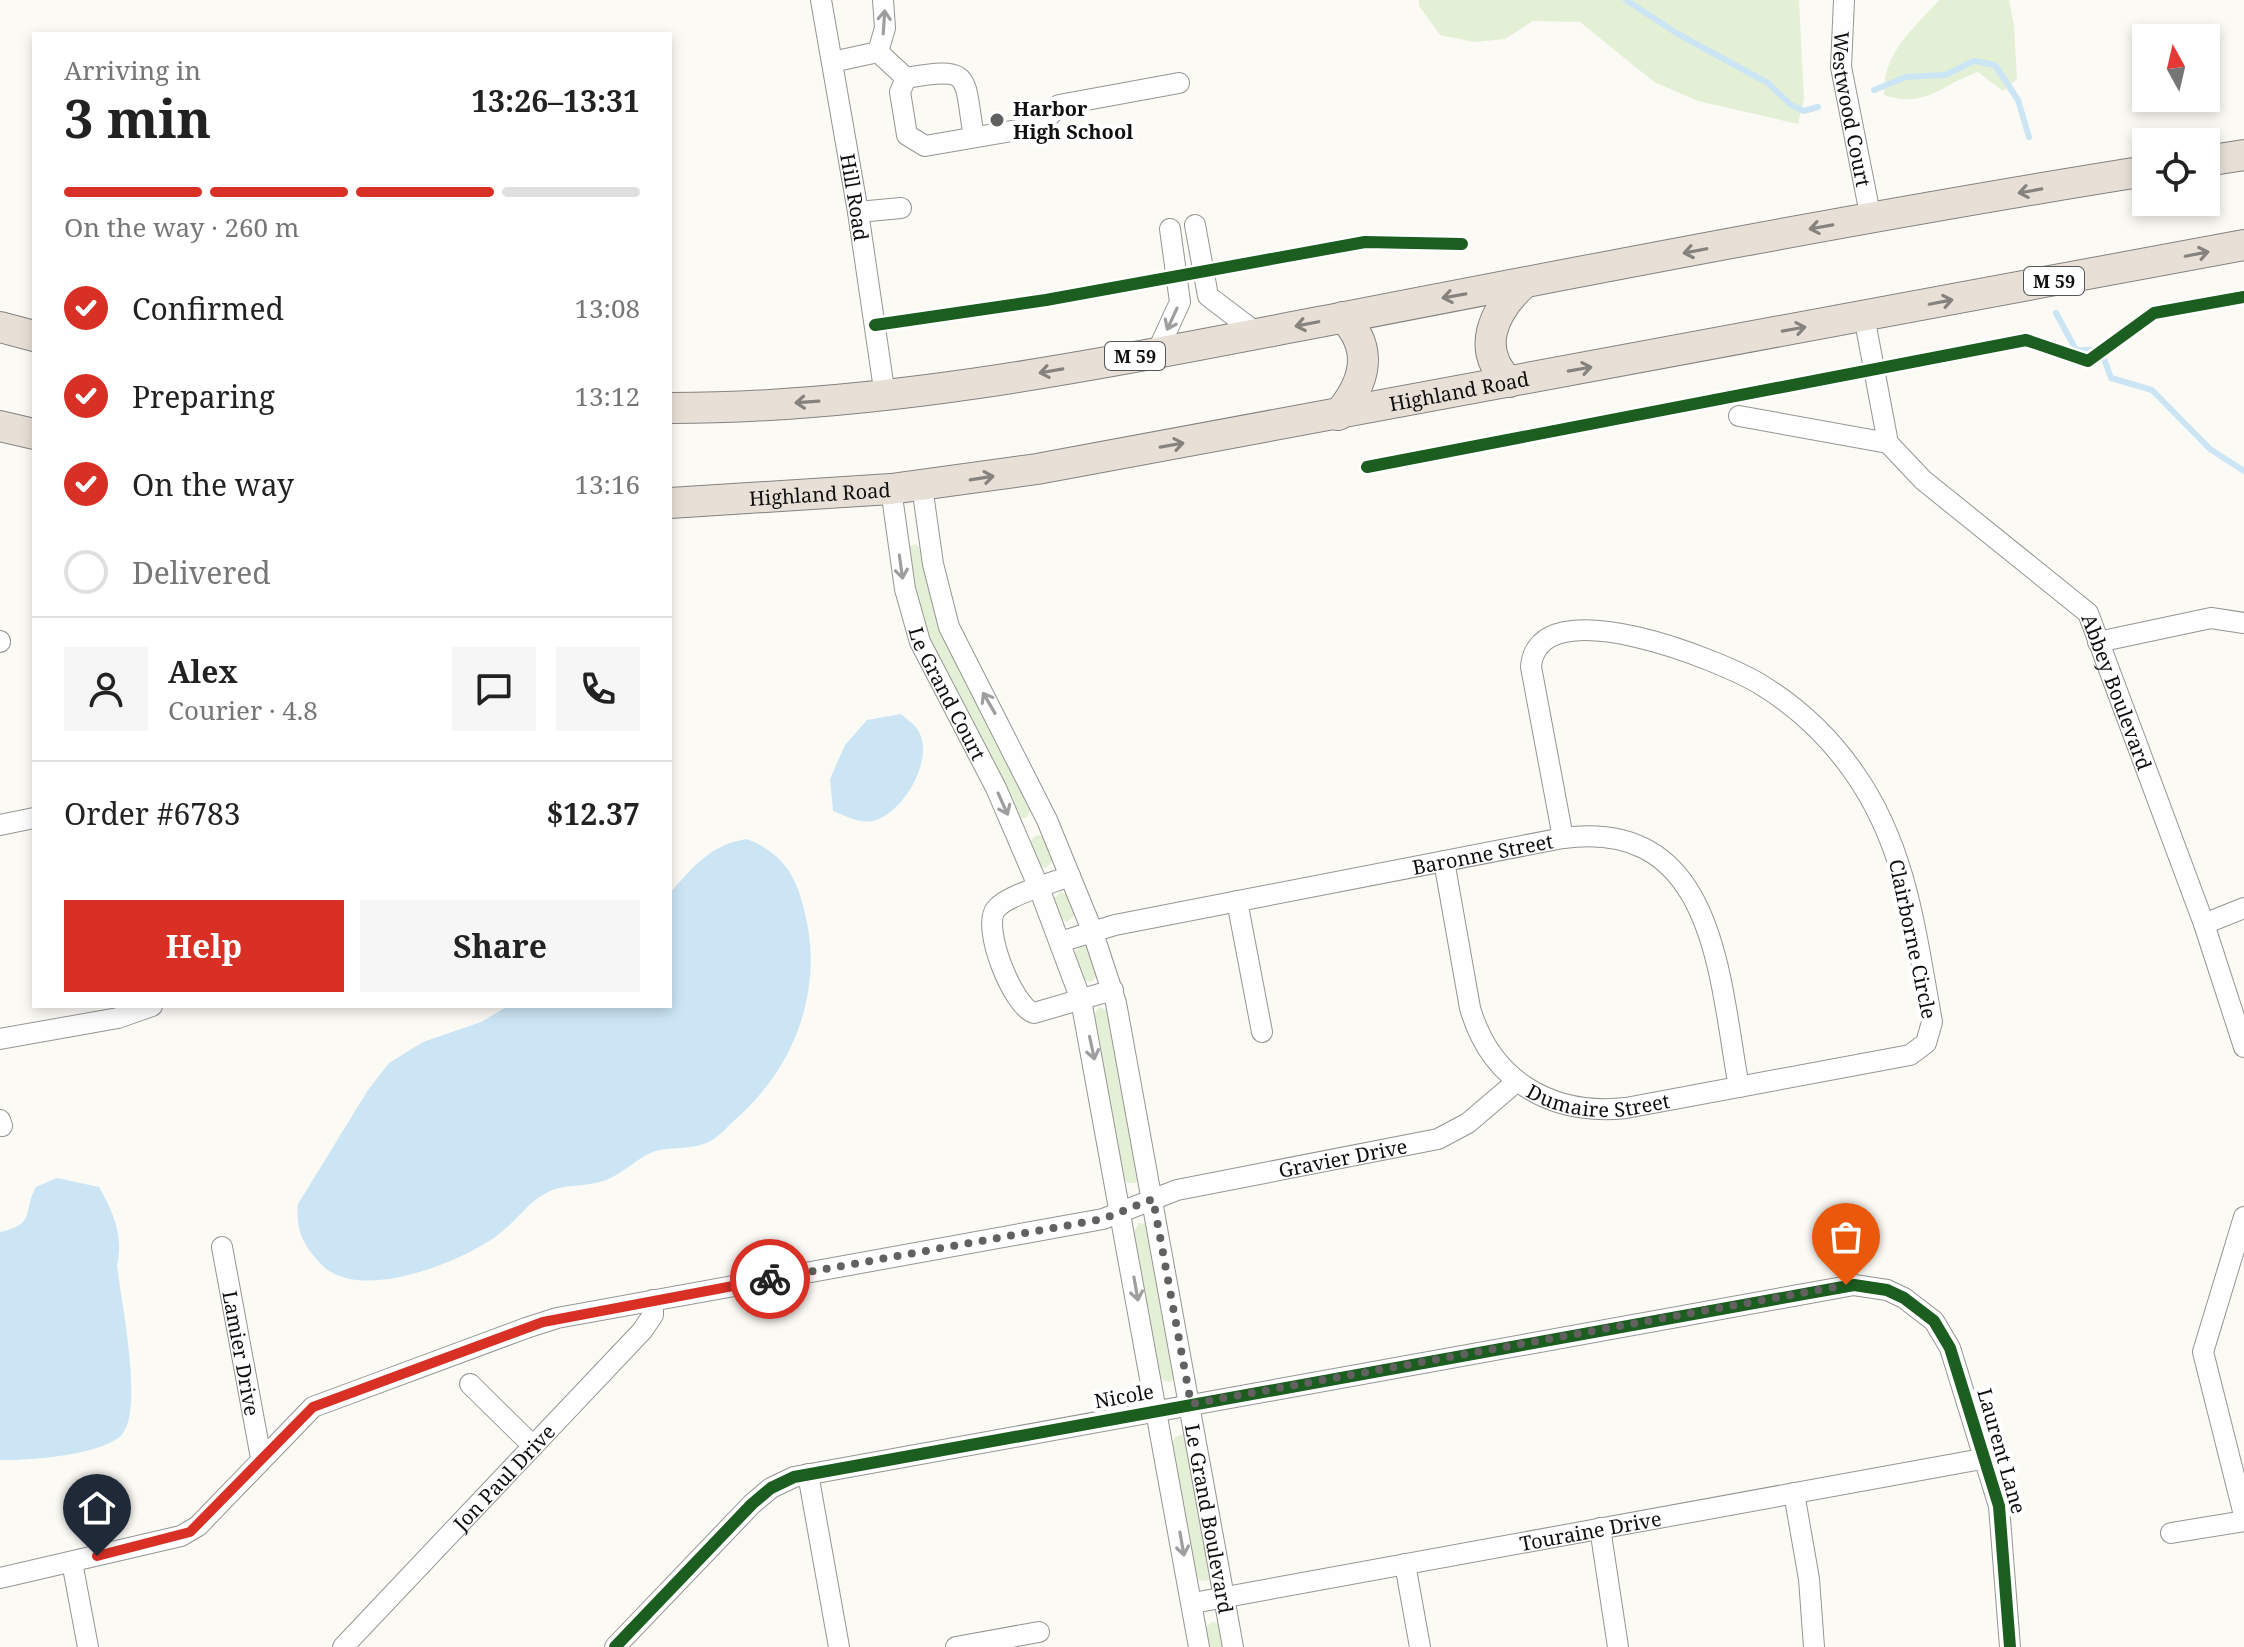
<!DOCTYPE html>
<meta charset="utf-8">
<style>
body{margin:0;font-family:"Noto Serif",serif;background:#f6f6f6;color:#222;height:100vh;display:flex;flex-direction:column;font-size:30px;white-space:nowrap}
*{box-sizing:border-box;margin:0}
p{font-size:26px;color:#767676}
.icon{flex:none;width:44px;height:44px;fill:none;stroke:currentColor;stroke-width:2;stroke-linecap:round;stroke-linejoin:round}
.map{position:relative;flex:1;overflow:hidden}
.drawer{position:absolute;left:32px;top:32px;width:640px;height:976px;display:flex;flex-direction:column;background:#fff;border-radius:0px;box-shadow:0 4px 12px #0003}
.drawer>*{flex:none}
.needle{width:52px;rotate:352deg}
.buttons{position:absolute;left:2132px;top:24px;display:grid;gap:16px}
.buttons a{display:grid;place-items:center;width:88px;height:88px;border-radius:0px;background:#fff;box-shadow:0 4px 12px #0003;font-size:40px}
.pin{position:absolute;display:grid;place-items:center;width:68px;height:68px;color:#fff;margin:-82px -34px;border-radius:50% 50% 50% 0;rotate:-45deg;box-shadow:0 0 8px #0007}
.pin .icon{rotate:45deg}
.courier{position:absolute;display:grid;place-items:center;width:80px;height:80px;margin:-40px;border:6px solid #d93025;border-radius:50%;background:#fff;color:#222;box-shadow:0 2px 10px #0007}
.head em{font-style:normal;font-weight:700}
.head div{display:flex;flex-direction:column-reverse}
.head{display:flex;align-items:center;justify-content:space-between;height:136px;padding:0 32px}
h1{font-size:52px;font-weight:700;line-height:60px}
.bar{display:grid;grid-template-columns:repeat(4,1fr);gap:12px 8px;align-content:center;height:96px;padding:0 32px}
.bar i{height:10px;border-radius:6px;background:#e0e0e0}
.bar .selected{background:#d93025}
.bar p{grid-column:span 4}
.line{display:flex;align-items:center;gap:20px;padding:0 32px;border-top:2px solid #e0e0e0}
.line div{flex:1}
.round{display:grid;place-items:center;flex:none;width:84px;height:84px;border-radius:0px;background:#f6f6f6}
ol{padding:0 32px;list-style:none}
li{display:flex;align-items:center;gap:24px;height:88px}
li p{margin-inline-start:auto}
li .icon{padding:8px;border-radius:50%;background:#d93025;color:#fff;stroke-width:4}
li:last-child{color:#767676}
li i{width:44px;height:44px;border:4px solid #e0e0e0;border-radius:50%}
.cta{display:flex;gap:16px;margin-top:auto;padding:16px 32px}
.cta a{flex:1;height:92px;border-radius:0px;background:#d93025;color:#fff;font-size:32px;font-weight:700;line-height:92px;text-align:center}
.cta a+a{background:#f6f6f6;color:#222}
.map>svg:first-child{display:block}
.green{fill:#e4f0d6}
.water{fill:#cce5f4}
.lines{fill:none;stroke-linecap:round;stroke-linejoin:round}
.stream{stroke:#cce5f4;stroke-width:6}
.minor-casing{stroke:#959593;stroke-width:22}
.highway-casing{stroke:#838280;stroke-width:32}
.minor{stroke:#fefefe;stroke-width:20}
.highway{stroke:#e8e0d7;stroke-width:30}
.cycleway-casing{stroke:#fff;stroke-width:17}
.cycleway{stroke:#1b5e20;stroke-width:12}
.oneway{stroke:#9e9e9e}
.oneway2{stroke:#86827d}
.done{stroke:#626160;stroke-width:8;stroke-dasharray:0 14.4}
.route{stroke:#d93025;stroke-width:10}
.poi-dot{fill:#626160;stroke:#fff;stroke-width:3}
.labels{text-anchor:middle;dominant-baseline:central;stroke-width:8;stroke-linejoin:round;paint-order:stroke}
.shield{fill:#fff;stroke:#575757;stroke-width:2}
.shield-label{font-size:18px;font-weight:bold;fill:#0f0f0f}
.poi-label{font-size:20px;font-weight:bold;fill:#0f0f0f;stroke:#fff;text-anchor:start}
.street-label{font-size:20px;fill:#0f0f0f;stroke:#fff}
</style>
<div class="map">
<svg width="2244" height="1647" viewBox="0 0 2244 1647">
<rect width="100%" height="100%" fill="#fbfaf5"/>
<g class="green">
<polygon points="1419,0 1799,0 1804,99 1798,124 1698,101 1654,82 1580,22 1533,21 1505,39 1474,42 1440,35 1419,6"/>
<path d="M1939,0H2009L2014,25L2017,79L2003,91L1978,72C1941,85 1925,109 1884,95C1882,54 1913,29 1939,0Z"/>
<polygon points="915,544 921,548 1032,809 1026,818 1019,818 932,648 917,603 908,547"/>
<polygon points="1037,835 1044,837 1053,861 1046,868 1038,865 1029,842"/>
<polygon points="1060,892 1067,895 1075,915 1067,922 1060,919 1053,899"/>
<polygon points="1082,945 1089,948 1098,975 1091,982 1083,980 1074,953"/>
<polygon points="1099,1007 1109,1011 1140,1178 1135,1183 1127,1183 1123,1176 1093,1017"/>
<polygon points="1139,1223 1147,1224 1176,1377 1171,1382 1164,1381 1159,1375 1134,1232"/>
<polygon points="1182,1434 1185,1436 1211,1580 1200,1581 1196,1575 1172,1444 1175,1437"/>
<polygon points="1212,1622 1219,1623 1225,1647 1207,1647 1206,1627"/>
</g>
<g class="water">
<path d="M901,714C906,719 916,725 919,732C934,760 904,811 876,820C862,825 846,816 833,811L830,779L845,745L867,720Z"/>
<path d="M747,839C790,856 800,885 808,928C820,1000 791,1070 737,1118C727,1127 716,1140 704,1144C687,1150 666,1146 650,1153C634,1161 621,1175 603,1181C586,1187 566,1184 550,1191C528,1201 518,1220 499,1234C463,1262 356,1305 320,1263C302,1243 296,1230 298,1204L368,1090L389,1063L423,1042L481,1022L508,1006H670V893C693,867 711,844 747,839Z"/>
<path d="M57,1178L99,1187C113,1211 124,1237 117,1265C121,1300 143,1407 123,1433C107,1455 26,1461 0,1460V1232C37,1224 22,1212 36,1187Z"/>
</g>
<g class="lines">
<g class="stream">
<polyline points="1626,0 1678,34 1768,83 1791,105 1804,111 1818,107"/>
<polyline points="1874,90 1906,77 1945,75 1974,61 1995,65 2018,100 2029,137"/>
<polyline points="2056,313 2076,350 2101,350 2111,378 2152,390 2210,449 2244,471"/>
</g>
<defs>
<g id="minor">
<path id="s1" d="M821,0L858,212L885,396"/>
<path id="s2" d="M1844,0L1841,67L1871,219"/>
<polyline points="878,52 906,78 900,92 907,135 925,146 1040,126 1059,105 1179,83"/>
<polyline points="832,62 878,52 885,28 883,0"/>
<path d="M906,78C974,66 963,75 974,137"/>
<polyline points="858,212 901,208"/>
<polyline points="1195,225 1208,296 1258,334"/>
<path id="s3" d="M1864,316L1888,443L1923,480L2088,613L2204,924L2244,1047"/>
<polyline points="1157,352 1180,302 1170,229"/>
<polyline points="1739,416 1888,443"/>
<path id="s4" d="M922,486L933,564L949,627L1047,820L1092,930L1116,1003L1233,1647"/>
<path id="s5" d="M891,489L905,589L920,642L996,788L1039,888L1081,1000L1199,1647"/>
<polyline points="0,641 0,642"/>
<polyline points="2098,642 2211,618 2244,623"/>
<polyline points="0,825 34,818"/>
<path id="s6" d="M1444,861L1470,1008C1491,1081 1552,1116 1626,1108L1910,1055L1926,1043L1932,1022C1916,935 1907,848 1855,774C1831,739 1800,709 1763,686C1726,662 1537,585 1531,667L1563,838"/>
<path d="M1070,876C1052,883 1007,895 996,909C981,927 1013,1007 1034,1013L1113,990"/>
<polyline points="1237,901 1262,1032"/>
<polyline points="2204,924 2244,908"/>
<path id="s7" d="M1060,942L1115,925L1563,838C1717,817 1719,981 1739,1087"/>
<polyline points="0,1039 118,1018 152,1006"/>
<polyline points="0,1120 2,1126"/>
<polyline points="2244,1217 2203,1352 2244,1515"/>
<path id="s8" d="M222,1247L261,1458"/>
<polyline points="470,1384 533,1446"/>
<polyline points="808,1474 839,1647"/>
<polyline points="1794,1493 1809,1579 1814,1647"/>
<polyline points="1600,1528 1618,1647"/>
<polyline points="2171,1533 2244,1521"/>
<polyline points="72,1562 88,1647"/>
<polyline points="1405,1564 1420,1647"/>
<path id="s9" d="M0,1578L181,1536L198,1526L313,1407L526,1328L557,1318L1103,1219L1177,1190L1438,1139L1468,1123L1516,1082"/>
<path id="s10" d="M1193,1603L1987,1458"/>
<path id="s11" d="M343,1647L642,1331L653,1315V1300"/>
<polyline points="615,1647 752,1504 771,1488 794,1477 1854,1285 1887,1290 1904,1298 1934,1321 1950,1348 1999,1506 2010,1647"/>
<polyline points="956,1647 1039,1632"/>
</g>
<g id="highway">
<polyline points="2206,161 2244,155"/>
<polyline points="0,327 34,336"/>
<path d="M1509,382C1475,350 1493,311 1524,283"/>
<path d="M670,408C896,408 1119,360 1340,318C1608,266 1876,214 2146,171"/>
<path d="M1338,415C1365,383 1375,349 1343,317"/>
<polyline points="0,426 34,434"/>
<path id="s12" d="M670,503L891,489L1037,469L2244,245"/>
</g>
</defs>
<use href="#minor" class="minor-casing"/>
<use href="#highway" class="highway-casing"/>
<use href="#minor" class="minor"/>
<use href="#highway" class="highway"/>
<defs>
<g id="cycleway">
<polyline points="875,325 1046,300 1365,242 1462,244"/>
<polyline points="1367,467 2026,340 2088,361 2154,313 2244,297"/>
<polyline points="615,1647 752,1504 771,1488 794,1477 1854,1285 1887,1290 1904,1298 1934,1321 1950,1348 1999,1506 2010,1647"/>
</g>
</defs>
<use href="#cycleway" class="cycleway-casing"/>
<use href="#cycleway" class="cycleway"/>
</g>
<defs><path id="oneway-shaft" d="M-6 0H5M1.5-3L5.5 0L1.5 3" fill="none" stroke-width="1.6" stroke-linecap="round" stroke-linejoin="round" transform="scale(2)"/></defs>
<g class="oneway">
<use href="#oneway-shaft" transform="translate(884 22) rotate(-86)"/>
<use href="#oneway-shaft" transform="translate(1172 319) rotate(115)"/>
<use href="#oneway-shaft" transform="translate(901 567) rotate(82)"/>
<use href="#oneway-shaft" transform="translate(989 703) rotate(-120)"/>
<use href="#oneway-shaft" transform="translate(1003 804) rotate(66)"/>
<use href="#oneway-shaft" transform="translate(1092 1048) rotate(78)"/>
<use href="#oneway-shaft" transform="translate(1136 1289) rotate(80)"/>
<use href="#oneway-shaft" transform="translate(1182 1544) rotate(80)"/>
</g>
<g class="oneway2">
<use href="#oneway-shaft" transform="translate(2030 191) rotate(170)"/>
<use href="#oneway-shaft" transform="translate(1821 227) rotate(170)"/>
<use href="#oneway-shaft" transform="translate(1695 251) rotate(169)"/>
<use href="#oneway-shaft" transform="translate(2197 254) rotate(-11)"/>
<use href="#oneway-shaft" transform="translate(1454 296) rotate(170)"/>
<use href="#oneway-shaft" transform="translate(1941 302) rotate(-11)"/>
<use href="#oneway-shaft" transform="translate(1307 324) rotate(169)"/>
<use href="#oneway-shaft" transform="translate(1794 329) rotate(-10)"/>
<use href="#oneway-shaft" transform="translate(1580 369) rotate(-10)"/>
<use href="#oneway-shaft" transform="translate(1051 371) rotate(170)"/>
<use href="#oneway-shaft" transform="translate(807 402) rotate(176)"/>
<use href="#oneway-shaft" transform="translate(1172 445) rotate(-10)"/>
<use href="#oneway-shaft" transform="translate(982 478) rotate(-9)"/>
</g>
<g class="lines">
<polyline class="done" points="770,1279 1103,1219 1153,1199 1191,1404 1846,1285"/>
<polyline class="route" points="97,1556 190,1532 313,1407 543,1322 770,1279"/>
</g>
<circle class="poi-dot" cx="997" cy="120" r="8"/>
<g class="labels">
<g class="shield">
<rect x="2024" y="267" width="60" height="28" rx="6"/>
<rect x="1105" y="342" width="60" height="28" rx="6"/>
</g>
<g class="shield-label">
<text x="2054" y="281">M 59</text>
<text x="1135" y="356">M 59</text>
</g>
<g class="poi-label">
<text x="1013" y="108">Harbor<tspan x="1013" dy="23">High School</tspan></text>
</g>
<g class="street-label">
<text stroke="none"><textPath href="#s2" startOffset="110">Westwood Court</textPath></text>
<text stroke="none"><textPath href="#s1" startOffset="200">Hill Road</textPath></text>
<text stroke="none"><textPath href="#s12" startOffset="798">Highland Road</textPath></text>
<text stroke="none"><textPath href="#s12" startOffset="150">Highland Road</textPath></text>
<text stroke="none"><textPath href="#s3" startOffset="476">Abbey Boulevard</textPath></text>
<text stroke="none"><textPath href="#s5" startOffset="214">Le Grand Court</textPath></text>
<text stroke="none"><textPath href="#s7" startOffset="432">Baronne Street</textPath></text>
<text transform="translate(1913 939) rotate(78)">Clairborne Circle</text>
<text stroke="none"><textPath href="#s6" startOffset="324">Dumaire Street</textPath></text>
<text stroke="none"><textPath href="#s9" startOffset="1434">Gravier Drive</textPath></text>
<text stroke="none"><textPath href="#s8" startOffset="108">Lamier Drive</textPath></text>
<text transform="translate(1124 1396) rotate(-10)">Nicole</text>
<text transform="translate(2002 1451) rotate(74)">Laurent Lane</text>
<text stroke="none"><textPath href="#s11" startOffset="234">Jon Paul Drive</textPath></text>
<text stroke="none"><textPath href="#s4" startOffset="1080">Le Grand Boulevard</textPath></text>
<text stroke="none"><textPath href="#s10" startOffset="404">Touraine Drive</textPath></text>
</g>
</g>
</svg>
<div class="buttons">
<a><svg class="needle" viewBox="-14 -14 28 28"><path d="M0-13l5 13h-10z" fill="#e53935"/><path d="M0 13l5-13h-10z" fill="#767676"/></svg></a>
<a><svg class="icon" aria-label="locate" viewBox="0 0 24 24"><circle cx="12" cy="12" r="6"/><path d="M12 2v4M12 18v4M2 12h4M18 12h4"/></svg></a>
</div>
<div class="pin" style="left:1846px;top:1285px;background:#ea580c"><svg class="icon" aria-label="bag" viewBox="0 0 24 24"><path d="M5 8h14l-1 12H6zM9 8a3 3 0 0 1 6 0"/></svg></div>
<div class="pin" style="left:97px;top:1556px;background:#1f2937"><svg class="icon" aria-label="home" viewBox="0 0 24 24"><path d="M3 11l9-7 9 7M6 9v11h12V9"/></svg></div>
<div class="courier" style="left:770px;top:1279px"><svg class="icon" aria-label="bike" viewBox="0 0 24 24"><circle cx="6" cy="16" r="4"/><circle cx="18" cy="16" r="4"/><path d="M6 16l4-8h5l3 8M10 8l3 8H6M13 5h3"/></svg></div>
<section class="drawer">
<div class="head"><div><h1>3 min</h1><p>Arriving in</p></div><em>13:26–13:31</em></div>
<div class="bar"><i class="selected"></i><i class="selected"></i><i class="selected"></i><i></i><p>On the way · 260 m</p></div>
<ol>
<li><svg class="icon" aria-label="check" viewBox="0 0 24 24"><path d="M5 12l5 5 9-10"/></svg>Confirmed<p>13:08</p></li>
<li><svg class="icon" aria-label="check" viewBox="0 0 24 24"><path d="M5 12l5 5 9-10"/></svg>Preparing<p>13:12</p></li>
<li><svg class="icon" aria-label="check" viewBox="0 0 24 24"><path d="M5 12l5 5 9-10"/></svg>On the way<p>13:16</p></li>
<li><i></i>Delivered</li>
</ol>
<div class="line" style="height:144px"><a class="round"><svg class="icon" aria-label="person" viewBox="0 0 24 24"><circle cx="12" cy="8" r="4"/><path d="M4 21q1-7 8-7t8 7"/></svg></a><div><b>Alex</b><p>Courier · 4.8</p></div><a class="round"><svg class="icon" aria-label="chat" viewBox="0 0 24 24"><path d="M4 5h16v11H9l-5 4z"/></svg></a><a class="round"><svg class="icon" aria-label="phone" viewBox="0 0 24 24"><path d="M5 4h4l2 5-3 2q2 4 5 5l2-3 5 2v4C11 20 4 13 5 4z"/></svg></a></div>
<div class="line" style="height:104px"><div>Order #6783</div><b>$12.37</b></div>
<div class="cta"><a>Help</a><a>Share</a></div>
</section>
</div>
